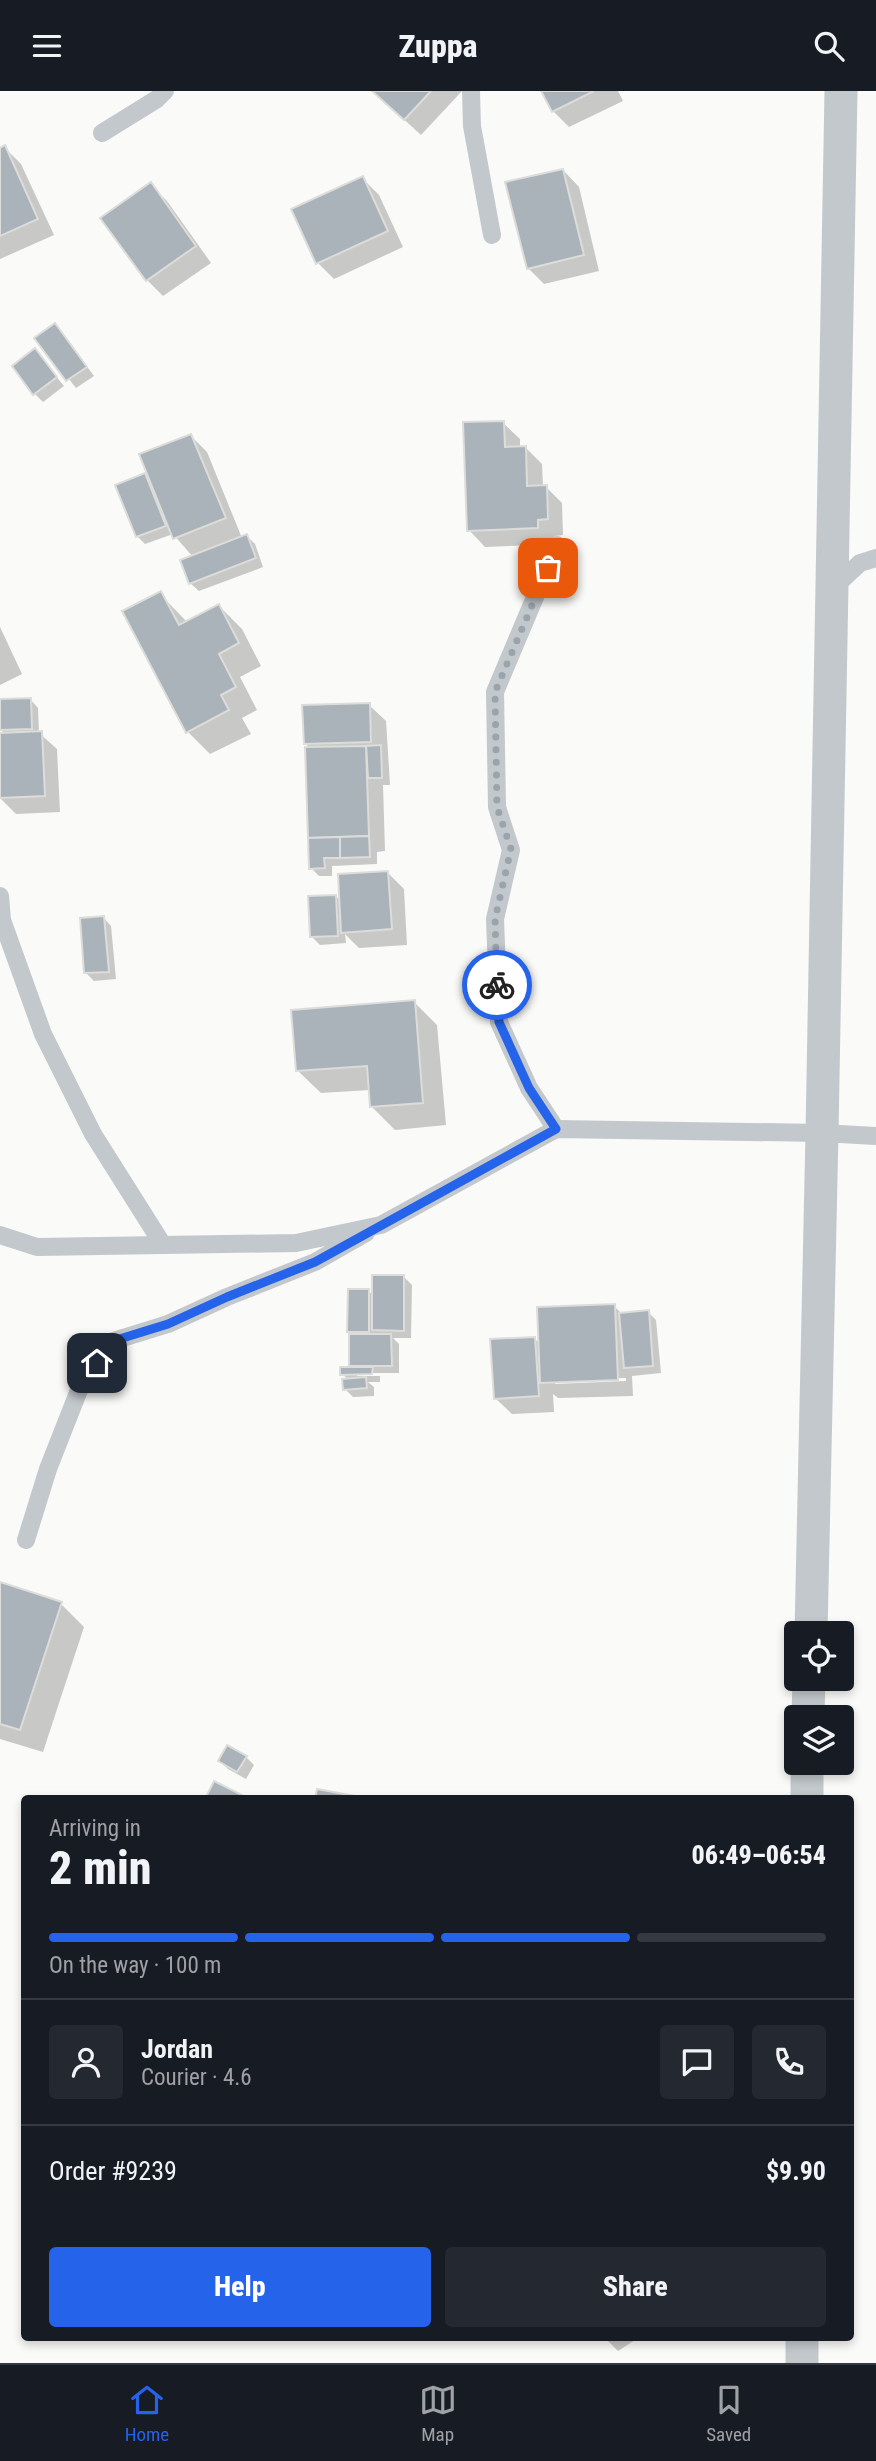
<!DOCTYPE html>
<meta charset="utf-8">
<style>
body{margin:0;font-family:"Roboto Condensed",sans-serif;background:#242831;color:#f1f3f6;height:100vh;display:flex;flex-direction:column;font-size:26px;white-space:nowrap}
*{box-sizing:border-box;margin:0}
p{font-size:23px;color:#9ea1a6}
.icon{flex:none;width:38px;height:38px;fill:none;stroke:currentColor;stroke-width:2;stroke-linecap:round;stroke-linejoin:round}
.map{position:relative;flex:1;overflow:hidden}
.panel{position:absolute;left:21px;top:1704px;width:833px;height:546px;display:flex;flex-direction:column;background:#171b24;border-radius:7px;box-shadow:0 4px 10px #0003}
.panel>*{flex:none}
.fabs{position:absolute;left:784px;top:1530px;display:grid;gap:14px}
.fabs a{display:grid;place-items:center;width:70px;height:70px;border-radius:7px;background:#171b24;box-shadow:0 4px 10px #0003;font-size:35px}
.pin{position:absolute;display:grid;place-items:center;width:60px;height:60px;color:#fff;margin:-30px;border-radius:14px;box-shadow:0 4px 10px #0006}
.courier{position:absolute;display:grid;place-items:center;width:70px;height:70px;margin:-35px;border:5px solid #2563eb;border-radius:50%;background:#fff;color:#222;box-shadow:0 2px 9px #0007}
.head em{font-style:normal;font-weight:800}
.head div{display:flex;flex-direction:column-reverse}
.head{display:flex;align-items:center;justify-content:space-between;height:119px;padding:0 28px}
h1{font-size:46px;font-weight:800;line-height:52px}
.bar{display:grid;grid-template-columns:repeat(4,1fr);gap:10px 7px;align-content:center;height:84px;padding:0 28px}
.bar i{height:9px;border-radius:5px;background:#363941}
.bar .on{background:#2563eb}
.bar p{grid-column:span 4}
.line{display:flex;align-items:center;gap:18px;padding:0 28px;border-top:2px solid #363941}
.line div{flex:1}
.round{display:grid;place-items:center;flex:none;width:74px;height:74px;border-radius:7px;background:#242831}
.button{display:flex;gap:14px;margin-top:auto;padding:14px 28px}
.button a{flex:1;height:80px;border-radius:7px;background:#2563eb;color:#fff;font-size:28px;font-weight:800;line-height:80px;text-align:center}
.button a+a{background:#242831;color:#f1f3f6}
header{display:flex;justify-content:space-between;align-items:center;height:91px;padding:0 28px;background:#171b24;font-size:32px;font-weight:800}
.menu{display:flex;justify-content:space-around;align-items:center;height:98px;border-top:2px solid #363941;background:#171b24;font-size:19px;color:#9ea1a6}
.menu a{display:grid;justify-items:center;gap:4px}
.menu .on{color:#2563eb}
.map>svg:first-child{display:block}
.shadow{fill:#0003;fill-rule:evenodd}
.building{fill:#aab3b9;stroke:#dcdcda;stroke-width:2}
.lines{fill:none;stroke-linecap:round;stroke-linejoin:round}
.lane{stroke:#c3c8cc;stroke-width:18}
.street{stroke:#c3c8cc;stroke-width:33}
.done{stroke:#99a4ac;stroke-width:7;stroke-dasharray:0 12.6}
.route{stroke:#2563eb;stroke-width:9}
</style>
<header><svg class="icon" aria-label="menu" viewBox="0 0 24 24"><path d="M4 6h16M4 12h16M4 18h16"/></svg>Zuppa<svg class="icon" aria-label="search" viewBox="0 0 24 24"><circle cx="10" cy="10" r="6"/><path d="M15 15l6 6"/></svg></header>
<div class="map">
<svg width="876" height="2272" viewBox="0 0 876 2272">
<rect width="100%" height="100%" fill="#fafaf8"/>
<g class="shadow">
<polygon points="373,0 462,0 421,44"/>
<polygon points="543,0 618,0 623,10 569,36 553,20"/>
<polygon points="5,57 21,73 54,144 0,168 0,59"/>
<polygon points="563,79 579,96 599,180 544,193 528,177"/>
<polygon points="362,87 379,104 403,156 334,188 318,172"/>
<polygon points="150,94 167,110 211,172 163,205 147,189"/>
<polygon points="63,243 94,285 76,297 37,248"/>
<polygon points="35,260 64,295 43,311 35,303"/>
<polygon points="503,332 520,348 520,357 526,357 542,373 543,396 546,396 562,412 563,444 554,445 554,453 485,456 469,439"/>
<polygon points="191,345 207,361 242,447 247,445 255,453 263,476 199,500 190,492 193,466 173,443 145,453 137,445 145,384 152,391"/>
<polygon points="160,503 187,531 219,515 242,538 261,575 240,586 257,619 242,627 251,643 210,663 187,640"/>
<polygon points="0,536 22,583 0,594"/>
<polygon points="30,608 38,617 39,642 57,658 60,721 16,723 0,707 0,644 6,644 1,639 0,609"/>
<polygon points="369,614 386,630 390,694 383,694 385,760 377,761 377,773 332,775 332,785 319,785 311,777 307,658 311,658 306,653"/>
<polygon points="388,782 404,798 407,854 359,857 345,843 346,852 320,854 312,846 336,805 341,811"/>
<polygon points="103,826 111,835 116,888 94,890 86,882"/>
<polygon points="414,911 437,934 446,1034 395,1039 372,1016 370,999 321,1002 297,979"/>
<polygon points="404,1186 412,1194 411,1247 393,1247 399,1253 399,1282 357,1282 357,1285 380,1285 380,1291 368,1291 374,1296 374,1305 353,1306 345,1298 349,1289 342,1283 351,1278 351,1242 349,1240 368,1199 373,1205"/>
<path d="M614,1215L622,1223L648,1221L656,1229L661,1282L632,1285L633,1305L558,1307L553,1303L554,1321L512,1323L495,1307L535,1248L540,1253ZM626,1287V1290L555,1293V1289Z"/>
<polygon points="0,1493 61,1513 84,1536 43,1661 0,1648"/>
<polygon points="246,1666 254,1674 246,1688 228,1678 220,1670"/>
<polygon points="605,2247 638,2247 618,2260"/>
</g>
<g class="building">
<polygon points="372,0 431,0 404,29"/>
<polygon points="541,0 594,0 552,21"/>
<polygon points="5,54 38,128 0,145 0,57"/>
<polygon points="563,78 584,164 527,178 505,91"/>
<polygon points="363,85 388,140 316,173 291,118"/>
<polygon points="151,91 196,155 146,190 100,127"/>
<polygon points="55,232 87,276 66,290 34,247"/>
<polygon points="35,257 57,286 33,304 12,275"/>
<polygon points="504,330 505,356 526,355 527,395 547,394 548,428 538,429 538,437 467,440 463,331"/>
<polygon points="191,343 226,427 173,448 139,363"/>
<polygon points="145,382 166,435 136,446 115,394"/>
<polygon points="247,443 256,467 189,493 180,469"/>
<polygon points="161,500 179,534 219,513 239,552 219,563 236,596 221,604 229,619 186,642 122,520"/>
<polygon points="31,607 32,638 0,639 0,608"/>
<polygon points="370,612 371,651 304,653 302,614"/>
<polygon points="42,640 45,705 0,707 0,642"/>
<polygon points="381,654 382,687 368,687 366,655"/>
<polygon points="366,655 369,745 308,747 305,656"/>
<polygon points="369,745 370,766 340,767 340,746"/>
<polygon points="340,746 340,767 324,767 325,777 309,778 308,747"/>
<polygon points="388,780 392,838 341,842 338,783"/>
<polygon points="336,804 338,845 310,846 308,805"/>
<polygon points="104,825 109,881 84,882 80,827"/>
<polygon points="415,909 423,1012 370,1016 367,975 296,980 291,919"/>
<polygon points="372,1184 404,1184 404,1240 372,1239"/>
<polygon points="348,1198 369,1198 369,1241 347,1241"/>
<polygon points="615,1213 618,1289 540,1292 537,1216"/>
<polygon points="649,1219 653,1275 624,1277 619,1222"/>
<polygon points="349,1243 391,1243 392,1275 349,1275"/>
<polygon points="535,1246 539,1305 494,1308 490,1248"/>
<polygon points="340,1276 373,1276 372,1283 340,1284"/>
<polygon points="366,1286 367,1297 343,1299 342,1288"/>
<polygon points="0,1491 62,1511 20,1639 0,1633"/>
<polygon points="227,1654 247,1665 237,1681 218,1670"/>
<polygon points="214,1690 242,1704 241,1708 205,1708"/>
<polygon points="317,1698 371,1708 315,1708"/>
</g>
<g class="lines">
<g class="lane">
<polyline points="471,0 472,35 492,144"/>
<polyline points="102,42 157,8 165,0"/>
<polyline points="831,499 860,472 876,467"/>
<polyline points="0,805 2,829 43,943 93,1043 163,1154"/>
<polyline points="556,1038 529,997 499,931 495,828 511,759 497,716 495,601 557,454"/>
<polyline points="0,1144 37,1156 296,1152 381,1134 556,1038 822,1042 876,1045"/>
<polyline points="26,1449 48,1378 81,1294 113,1250 168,1233 227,1206 315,1171 366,1142"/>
</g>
<g class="street">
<polyline points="811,1542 822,1042 841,0"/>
<polyline points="808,1626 809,1587"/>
<polyline points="807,1708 807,1671"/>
<polyline points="802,2247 802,2272"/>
</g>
</g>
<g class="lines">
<polyline class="done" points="497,894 495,828 511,758 497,716 495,601 548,477"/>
<polyline class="route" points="97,1272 113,1250 168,1233 227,1206 315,1171 556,1038 529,997 499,931 497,894"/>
</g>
</svg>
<div class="fabs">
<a><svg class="icon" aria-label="locate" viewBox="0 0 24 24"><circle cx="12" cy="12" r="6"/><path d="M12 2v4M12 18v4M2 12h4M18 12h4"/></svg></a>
<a><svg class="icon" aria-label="layers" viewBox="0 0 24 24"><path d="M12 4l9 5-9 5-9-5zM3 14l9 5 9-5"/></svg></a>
</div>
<div class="pin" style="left:548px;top:477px;background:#ea580c"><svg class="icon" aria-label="bag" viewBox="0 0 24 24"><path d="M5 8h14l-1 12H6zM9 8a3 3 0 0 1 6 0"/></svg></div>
<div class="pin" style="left:97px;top:1272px;background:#1f2937"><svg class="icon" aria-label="home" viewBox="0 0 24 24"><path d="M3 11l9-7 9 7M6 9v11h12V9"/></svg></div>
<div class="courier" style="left:497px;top:894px"><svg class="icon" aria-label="bike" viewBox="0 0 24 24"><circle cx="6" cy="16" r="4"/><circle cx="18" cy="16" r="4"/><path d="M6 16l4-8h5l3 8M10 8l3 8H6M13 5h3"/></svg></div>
<section class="panel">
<div class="head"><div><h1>2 min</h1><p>Arriving in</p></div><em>06:49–06:54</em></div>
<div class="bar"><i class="on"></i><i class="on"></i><i class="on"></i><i></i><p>On the way · 100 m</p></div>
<div class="line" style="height:126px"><a class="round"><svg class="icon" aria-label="person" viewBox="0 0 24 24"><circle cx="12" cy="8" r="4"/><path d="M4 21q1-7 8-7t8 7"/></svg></a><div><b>Jordan</b><p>Courier · 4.6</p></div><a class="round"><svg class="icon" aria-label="chat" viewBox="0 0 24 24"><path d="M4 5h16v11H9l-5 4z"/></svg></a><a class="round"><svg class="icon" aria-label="phone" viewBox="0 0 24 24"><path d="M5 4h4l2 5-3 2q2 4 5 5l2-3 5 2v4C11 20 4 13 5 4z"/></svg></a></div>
<div class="line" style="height:91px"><div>Order #9239</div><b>$9.90</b></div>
<div class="button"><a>Help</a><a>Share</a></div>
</section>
</div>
<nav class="menu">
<a class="on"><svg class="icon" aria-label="home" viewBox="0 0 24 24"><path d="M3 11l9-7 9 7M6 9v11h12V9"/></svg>Home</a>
<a><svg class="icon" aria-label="map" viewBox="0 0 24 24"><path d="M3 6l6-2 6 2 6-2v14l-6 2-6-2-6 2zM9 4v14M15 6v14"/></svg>Map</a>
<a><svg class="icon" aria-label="saved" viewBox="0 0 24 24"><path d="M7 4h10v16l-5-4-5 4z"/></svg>Saved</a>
</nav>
